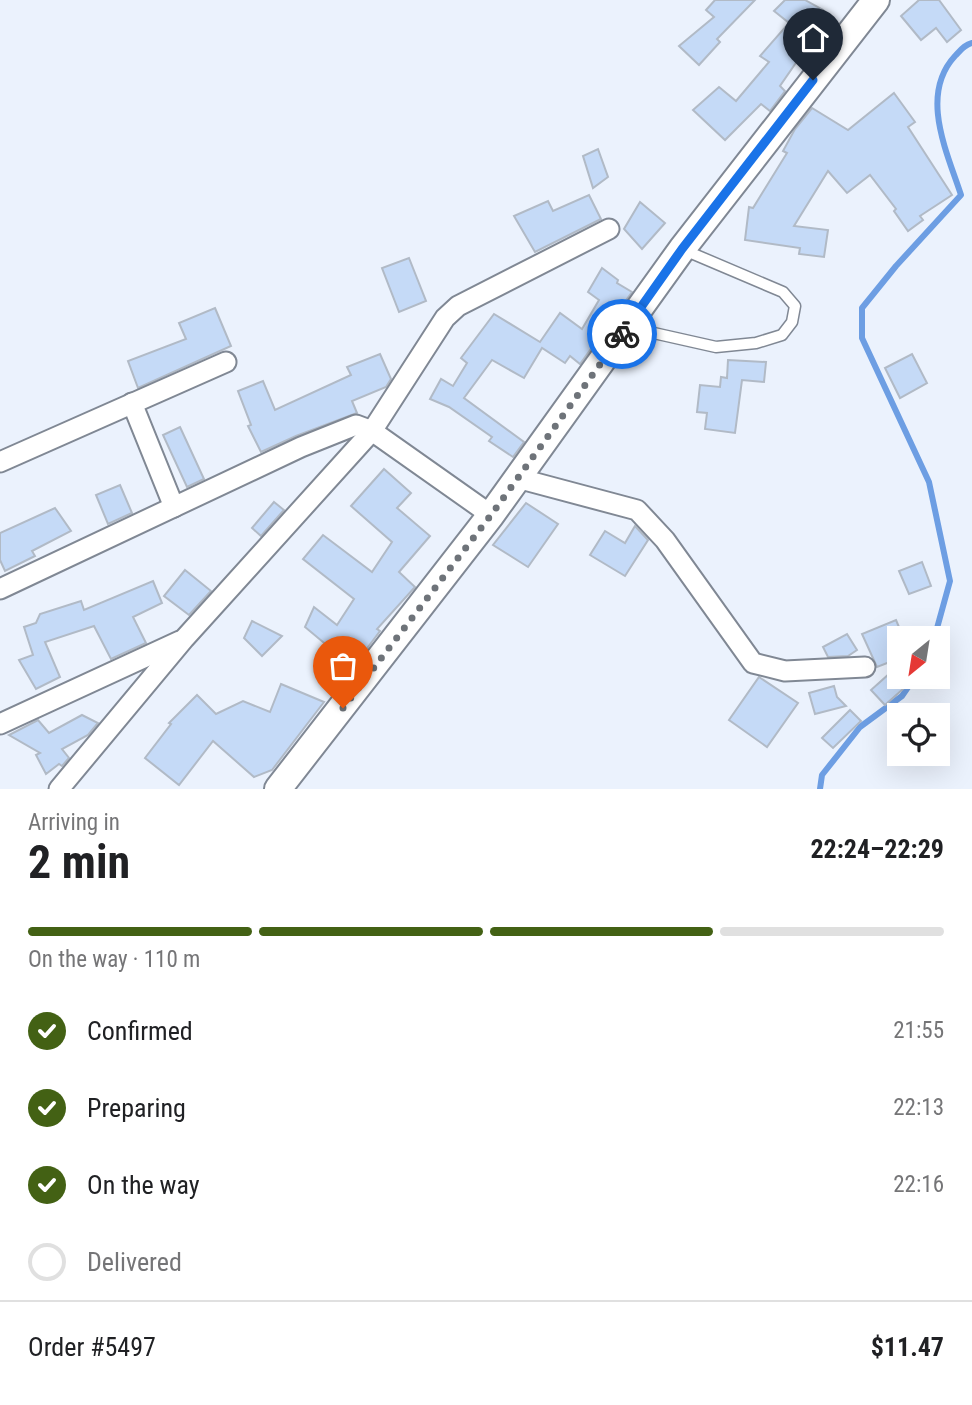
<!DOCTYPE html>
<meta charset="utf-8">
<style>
body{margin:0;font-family:"Roboto Condensed",sans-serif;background:#f6f6f6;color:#202124;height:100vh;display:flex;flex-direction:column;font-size:26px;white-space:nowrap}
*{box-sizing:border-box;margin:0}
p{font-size:23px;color:#757577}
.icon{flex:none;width:38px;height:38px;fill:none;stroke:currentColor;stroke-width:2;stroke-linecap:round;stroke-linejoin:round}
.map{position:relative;height:789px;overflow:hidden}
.sheet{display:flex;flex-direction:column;background:#fff;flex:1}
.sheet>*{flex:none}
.needle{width:46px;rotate:210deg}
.fabs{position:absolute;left:887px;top:626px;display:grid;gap:14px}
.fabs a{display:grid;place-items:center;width:63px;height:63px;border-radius:0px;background:#fff;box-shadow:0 7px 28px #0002;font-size:35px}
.pin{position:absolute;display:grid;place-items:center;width:60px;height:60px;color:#fff;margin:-72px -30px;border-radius:50% 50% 50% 0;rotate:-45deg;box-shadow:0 0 7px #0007}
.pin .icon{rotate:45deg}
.courier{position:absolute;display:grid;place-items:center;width:70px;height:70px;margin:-35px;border:5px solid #1a73e8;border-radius:50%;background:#fff;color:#222;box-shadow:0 2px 9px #0007}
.headline em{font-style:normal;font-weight:700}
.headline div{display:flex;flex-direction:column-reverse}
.headline{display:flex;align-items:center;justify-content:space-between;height:119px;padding:0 28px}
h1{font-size:46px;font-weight:700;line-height:52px}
.bar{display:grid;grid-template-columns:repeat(4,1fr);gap:10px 7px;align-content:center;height:84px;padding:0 28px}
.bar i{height:9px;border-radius:5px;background:#e0e0e0}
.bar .active{background:#436114}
.bar p{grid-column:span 4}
.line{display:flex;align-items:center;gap:18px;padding:0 28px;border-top:2px solid #e0e0e0}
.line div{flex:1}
ol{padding:0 28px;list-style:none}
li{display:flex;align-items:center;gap:21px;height:77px}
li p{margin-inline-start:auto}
li .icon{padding:7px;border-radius:50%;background:#436114;color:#fff;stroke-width:4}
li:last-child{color:#757577}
li i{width:38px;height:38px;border:4px solid #e0e0e0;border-radius:50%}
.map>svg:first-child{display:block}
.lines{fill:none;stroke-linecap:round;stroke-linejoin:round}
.stream{stroke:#6d9ee3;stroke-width:6}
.building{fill:#c5daf7;stroke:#b1bac6;stroke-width:2}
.lane-casing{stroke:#808894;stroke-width:13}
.street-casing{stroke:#808894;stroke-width:23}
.secondary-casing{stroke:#808894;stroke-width:30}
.lane{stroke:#fff;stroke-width:10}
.street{stroke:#fff;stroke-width:19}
.secondary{stroke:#fff;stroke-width:26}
.done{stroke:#6e7379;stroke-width:7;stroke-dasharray:0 12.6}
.route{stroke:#1a73e8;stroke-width:9}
</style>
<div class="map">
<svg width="972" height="789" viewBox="0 0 972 789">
<rect width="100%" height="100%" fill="#ebf2fd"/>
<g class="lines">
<g class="stream">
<path d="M934,639L950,581L929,482L862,338V308L896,266L961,195C947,152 919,95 955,56C961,50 964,45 972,43"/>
<polyline points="820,789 822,775 860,727 902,696 915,677"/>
</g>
</g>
<g class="building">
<polygon points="715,0 755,0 717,39 720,42 699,65 679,46 714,17 706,10"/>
<polygon points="785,0 805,0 823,10 799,52 802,54 780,86 785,91 770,111 761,104 725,140 693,110 719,87 736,101 769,62 760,56 789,23 774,11"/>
<polygon points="919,0 939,0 961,30 947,42 936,28 921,40 901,16"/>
<polygon points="894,93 915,122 908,127 952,195 920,216 923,220 908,231 894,211 896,209 870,175 847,193 828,171 794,226 828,230 824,257 799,254 800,248 745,240 749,207 753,208 787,153 783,151 795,129 812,108 848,130"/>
<polygon points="598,149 608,177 593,188 583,156"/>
<polygon points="589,195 601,219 535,252 514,216 548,201 553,211"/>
<polygon points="640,202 665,223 642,249 624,229"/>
<polygon points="409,258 426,301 399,312 382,268"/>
<polygon points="602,268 618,280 617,283 632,292 580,364 570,356 565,363 542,348 524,378 492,360 464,398 524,442 513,457 489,441 492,437 449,407 430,399 441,379 453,386 467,363 461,358 494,314 540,342 560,313 582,329 599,300 588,292"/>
<polygon points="215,308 231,346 138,388 128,361 186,339 179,323"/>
<polygon points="380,354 391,379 386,387 352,401 357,413 296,436 261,452 248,426 251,425 238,391 263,381 275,410 351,375 347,367"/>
<polygon points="912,354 927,383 900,398 885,368"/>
<polygon points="728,360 766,362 764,382 742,380 735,433 705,429 707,413 697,412 700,385 720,387 721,377 727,378"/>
<polygon points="180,427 204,479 187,487 163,435"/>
<polygon points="384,469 411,493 397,508 430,536 399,572 415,587 377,629 380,631 353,667 305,627 314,607 337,625 354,599 303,559 323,535 372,572 392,542 351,506"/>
<polygon points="120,485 132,513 108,524 96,495"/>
<polygon points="274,502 284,510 261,536 252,528"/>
<polygon points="526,503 558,524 528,567 493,545"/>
<polygon points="55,508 71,531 32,551 35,556 5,571 0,560 0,533"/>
<polygon points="635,526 648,540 625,576 590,555 605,531 625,543"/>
<polygon points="922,562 931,586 909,594 899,571"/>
<polygon points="185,570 211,591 189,615 164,596"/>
<polygon points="153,581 162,603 133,617 146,643 111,659 94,626 45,642 60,677 36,689 19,660 33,655 24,627 36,623 40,614 81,601 84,610"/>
<polygon points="896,620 904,639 900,639 900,658 877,667 862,634"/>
<polygon points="252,621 282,636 262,656 244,638"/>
<polygon points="847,634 857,650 848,656 828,657 823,647"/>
<polygon points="889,674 903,689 885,705 871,690"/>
<polygon points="759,677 798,703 767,747 729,720"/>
<polygon points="281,684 324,702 272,770 254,777 213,741 179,785 145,758 171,724 169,723 197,695 216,714 243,701 270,712"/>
<polygon points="834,686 837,697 846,706 815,714 809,693"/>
<polygon points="850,710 861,721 833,748 822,738"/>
<polygon points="82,715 98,723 88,735 62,749 69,758 62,766 59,764 46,774 36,755 40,753 9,735 38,720 49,733"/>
</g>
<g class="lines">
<defs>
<polyline id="lane" points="627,327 716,347 756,343 782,335 792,322 795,306 783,292 684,250"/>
<g id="street">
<polyline points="132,403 174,507"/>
<polyline points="0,462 226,362"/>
<polyline points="517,478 637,510 665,540 753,663 785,671 865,667"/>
<polyline points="0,589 301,447 356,425 372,431 445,318 458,306 609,229"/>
<polyline points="0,724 180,641"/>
<polyline points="59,789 184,639 372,431 491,515"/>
</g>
<polyline id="secondary" points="278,789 491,515 682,249 876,0"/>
</defs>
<use href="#lane" class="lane-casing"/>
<use href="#street" class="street-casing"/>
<use href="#secondary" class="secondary-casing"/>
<use href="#lane" class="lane"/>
<use href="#street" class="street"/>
<use href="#secondary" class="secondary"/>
</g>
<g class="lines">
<polyline class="done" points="343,708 491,515 622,334"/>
<polyline class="route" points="622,334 682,249 813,80"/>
</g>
</svg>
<div class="fabs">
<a><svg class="needle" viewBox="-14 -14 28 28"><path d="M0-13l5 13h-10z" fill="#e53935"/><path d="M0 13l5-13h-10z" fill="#757577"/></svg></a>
<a><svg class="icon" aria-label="locate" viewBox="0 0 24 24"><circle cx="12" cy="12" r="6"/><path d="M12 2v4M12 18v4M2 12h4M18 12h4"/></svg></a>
</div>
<div class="pin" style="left:343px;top:708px;background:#ea580c"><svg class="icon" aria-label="bag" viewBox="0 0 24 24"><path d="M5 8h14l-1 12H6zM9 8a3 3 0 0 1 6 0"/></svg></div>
<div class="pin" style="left:813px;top:80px;background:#1f2937"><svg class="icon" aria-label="home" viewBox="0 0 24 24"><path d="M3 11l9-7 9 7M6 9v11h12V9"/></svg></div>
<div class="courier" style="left:622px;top:334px"><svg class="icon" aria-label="bike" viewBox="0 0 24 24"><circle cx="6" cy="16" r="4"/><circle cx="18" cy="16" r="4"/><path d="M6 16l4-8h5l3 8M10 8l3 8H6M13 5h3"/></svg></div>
</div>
<section class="sheet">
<div class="headline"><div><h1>2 min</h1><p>Arriving in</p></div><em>22:24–22:29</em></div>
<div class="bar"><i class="active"></i><i class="active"></i><i class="active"></i><i></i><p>On the way · 110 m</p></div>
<ol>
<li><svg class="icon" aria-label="check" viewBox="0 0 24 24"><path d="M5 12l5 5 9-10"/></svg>Confirmed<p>21:55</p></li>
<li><svg class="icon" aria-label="check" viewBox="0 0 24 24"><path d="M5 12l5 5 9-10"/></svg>Preparing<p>22:13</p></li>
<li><svg class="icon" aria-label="check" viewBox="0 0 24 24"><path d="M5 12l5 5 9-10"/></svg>On the way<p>22:16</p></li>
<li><i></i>Delivered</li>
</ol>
<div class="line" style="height:91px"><div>Order #5497</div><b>$11.47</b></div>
</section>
